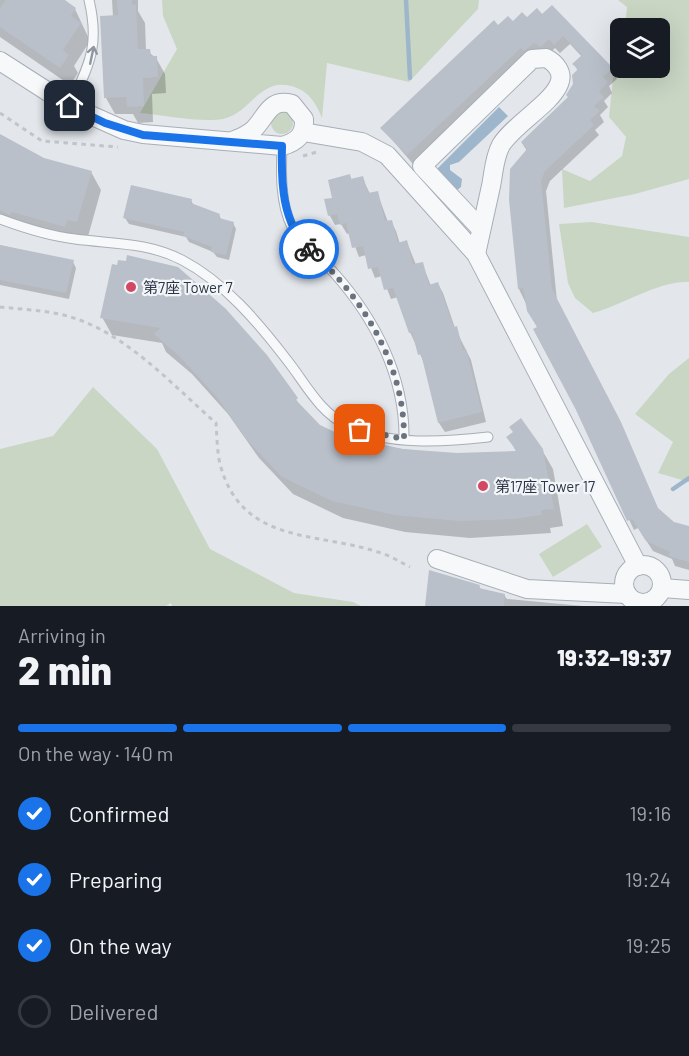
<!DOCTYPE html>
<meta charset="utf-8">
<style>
body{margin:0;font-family:Barlow,"Noto Sans TC",sans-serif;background:#20242c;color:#f1f3f6;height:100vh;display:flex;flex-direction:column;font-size:22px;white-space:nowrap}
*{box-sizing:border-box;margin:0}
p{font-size:20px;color:#9ea1a6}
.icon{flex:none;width:33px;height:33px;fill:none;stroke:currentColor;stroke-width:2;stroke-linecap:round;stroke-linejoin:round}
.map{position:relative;height:606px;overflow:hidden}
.panel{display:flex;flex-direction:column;background:#171b24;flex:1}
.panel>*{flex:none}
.controls{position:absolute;left:610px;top:18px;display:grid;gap:12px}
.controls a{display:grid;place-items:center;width:60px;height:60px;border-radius:9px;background:#171b24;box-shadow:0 6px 24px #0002;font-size:30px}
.pin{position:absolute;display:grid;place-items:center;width:51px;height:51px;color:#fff;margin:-26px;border-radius:12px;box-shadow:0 3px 9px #0006}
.courier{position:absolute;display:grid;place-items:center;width:60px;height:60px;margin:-30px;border:4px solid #1a73e8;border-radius:50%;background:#fff;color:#222;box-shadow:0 2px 8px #0007}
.summary em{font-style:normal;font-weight:800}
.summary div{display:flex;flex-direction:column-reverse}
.summary{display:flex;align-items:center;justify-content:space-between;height:102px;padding:0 18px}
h1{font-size:39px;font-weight:800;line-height:45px}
.bar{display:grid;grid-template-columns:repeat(4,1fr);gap:9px 6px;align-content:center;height:72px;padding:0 18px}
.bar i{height:8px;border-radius:4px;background:#363941}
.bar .on{background:#1a73e8}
.bar p{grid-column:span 4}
ol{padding:0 18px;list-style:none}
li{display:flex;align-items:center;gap:18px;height:66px}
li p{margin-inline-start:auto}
li .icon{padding:6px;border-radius:50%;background:#1a73e8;color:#fff;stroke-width:4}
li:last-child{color:#9ea1a6}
li i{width:33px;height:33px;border:3px solid #363941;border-radius:50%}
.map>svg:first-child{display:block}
.green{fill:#c9d6c4}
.water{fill:#9eb6cc}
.shadow{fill:#0003}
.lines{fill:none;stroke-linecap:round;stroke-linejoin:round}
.stream{stroke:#9eb6cc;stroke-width:4.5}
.building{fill:#bac0ca}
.lane-casing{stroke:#a8aeb7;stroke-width:11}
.street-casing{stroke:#a8aeb7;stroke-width:20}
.path{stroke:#c1c5cb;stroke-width:3;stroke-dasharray:4.5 4.5;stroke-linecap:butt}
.lane{stroke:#f6f8fa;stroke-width:9}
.street{stroke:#f6f8fa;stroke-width:18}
.oneway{stroke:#9096a0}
.done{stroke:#6b737f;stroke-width:6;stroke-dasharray:0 10.8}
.route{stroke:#1a73e8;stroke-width:8}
.poi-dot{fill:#d24761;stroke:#f3f6f9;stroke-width:2}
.labels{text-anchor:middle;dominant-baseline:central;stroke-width:4.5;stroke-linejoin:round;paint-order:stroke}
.poi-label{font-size:15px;fill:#2b3545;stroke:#f3f6f9;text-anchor:start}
</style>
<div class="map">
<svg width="689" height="606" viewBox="0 0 689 606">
<rect width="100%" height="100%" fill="#e3e7ec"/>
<g class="green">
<path d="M162,0H479L478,9L409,82L327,63L322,118C316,103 308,90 291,86C259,78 250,114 223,119C201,123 164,115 140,113L177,49L163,16Z"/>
<polygon points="618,0 689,0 689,179 635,194 564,208 562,169 590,181 622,156 626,137 609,117 613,78 621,56 621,68 660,68 660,28 625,28 627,7"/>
<circle cx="282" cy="123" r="11"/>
<path d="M592,222L689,237V282C660,280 622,305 593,313L575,298L568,283L559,224Z"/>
<polygon points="689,358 689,482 658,473 673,442 635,414 669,374"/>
<polygon points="93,387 157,449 210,549 294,593 353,602 361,606 172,606 171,603 166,606 0,606 0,449 53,436"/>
<polygon points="587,524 602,547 553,577 539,554"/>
</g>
<polygon class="water" points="499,107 508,116 459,162 450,165 450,170 462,179 461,187 455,192 437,175 438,168"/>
<g class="shadow">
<polygon points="0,0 62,0 75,9 90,41 74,66 78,73 70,85 0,37"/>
<polygon points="112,0 138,0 138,11 145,23 146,50 156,58 165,74 166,93 152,94 153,122 138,123 133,114 115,114 106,98 102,18 113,17"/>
<polygon points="537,10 611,69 617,79 609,86 612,93 604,101 608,107 600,115 604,122 595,130 599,135 550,181 546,191 557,301 659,511 673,523 689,528 689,570 675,566 672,559 653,551 638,528 634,530 519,289 527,151 522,143 569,98 578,71 574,64 582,57 570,44 560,53 555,48 547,56 527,56 413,164 382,128 498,27 527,19"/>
<polygon points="0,136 43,159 91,172 101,190 87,240 77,237 75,244 22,230 21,232 0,220"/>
<polygon points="350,176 352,180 362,177 370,194 377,192 388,222 391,221 396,231 400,244 407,242 416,265 422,263 431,286 438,284 443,293 455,328 471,360 486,422 445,432 439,423 425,365 410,332 398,297 391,299 382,276 375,278 366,255 359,257 350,233 347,234 341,224 335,225 330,216 326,201 334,199"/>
<polygon points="191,200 194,206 219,215 222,221 233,223 236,229 229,260 217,257 213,252 189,242 186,237 129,224 125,218"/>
<polygon points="0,245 73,262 76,268 69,299 0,285"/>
<polygon points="113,266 266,356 303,410 319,427 357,444 457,455 517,453 508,437 542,450 553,469 563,526 550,528 551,533 470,538 405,532 343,518 293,494 259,458 228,414 192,374 166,352 162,343 112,335 102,317"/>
<polygon points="479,586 481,590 504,595 507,599 583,606 427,606"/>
</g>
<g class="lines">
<g class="stream">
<polyline points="406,0 410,78"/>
<polyline points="673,489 689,478"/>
</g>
</g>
<g class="building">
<polygon points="6,0 65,0 76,8 71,16 81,23 63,50 69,55 60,68 0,27 0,8"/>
<polygon points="117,0 132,0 132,4 136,5 138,49 150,49 151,56 157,56 158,77 143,78 144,106 127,107 126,97 104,98 100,16 118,15"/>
<polygon points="552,5 613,68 603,77 608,82 599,91 604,97 594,106 600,111 590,120 594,125 545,171 541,181 552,289 621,422 658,508 674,522 689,526 689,562 668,556 670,552 646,541 632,519 627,521 576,410 533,329 537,327 527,311 523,288 518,289 509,200 510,169 527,149 521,142 568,97 566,95 573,84 572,75 578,69 572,64 582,55 563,36 554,45 549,39 541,47 534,43 524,51 521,48 407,155 380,128 494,20 498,25 508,16 513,21 522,12 527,17 537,8 542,14"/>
<polygon points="0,134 44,158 92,171 77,222 67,220 65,227 12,212 10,215 0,210"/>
<polygon points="350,174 351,179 363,176 368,193 378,191 385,221 392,220 398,243 407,240 413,264 423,262 429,285 438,282 454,327 457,326 463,350 466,349 482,412 438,423 421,354 418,355 412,332 409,333 393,288 384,290 378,267 368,269 363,246 352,248 346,223 340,225 337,214 328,216 324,199 332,198 328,180"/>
<polygon points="131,185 192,199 191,203 220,214 219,218 234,222 226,255 211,252 212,247 183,236 184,232 123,218"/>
<polygon points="0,245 74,260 66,293 0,280"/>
<polygon points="127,255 178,267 226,309 267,355 298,398 296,400 320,425 356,442 357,439 403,449 457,453 517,451 506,437 513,432 509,427 521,418 543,449 554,509 541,510 541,515 514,519 459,521 394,515 332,501 282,477 247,440 216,396 180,357 154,334 160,328 100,318 112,264 117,265 118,260 126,261"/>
<polygon points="429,570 480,585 479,588 505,594 504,606 425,606"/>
</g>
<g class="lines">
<defs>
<g id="lane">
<path d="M70,106C89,64 100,47 89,0"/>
<path d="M282,146C281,172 280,203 292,227C302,246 321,258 335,274C375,319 405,377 404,439"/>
<path d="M0,219C24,228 49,236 75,239C112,244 148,242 182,260C224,282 258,322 287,360C306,384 319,412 348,426C389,446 444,442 488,437"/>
</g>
<g id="street">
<path d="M0,61L70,106L124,130L143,134L282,146C297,142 305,135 304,119L292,104C269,98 267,116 254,129C248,135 240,138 232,141"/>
<polyline points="303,132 362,142 387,155 476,254 638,566"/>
<path d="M476,254C481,231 486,209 491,186C494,171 494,158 501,145C514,124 551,104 559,84C564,73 556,63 546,58L532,59L422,166L481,229"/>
<polyline points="437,559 527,589 627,594"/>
<circle cx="643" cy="584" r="19"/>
<polyline points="662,588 689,590"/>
</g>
</defs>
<use href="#lane" class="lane-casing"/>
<use href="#street" class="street-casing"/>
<g class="path">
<polyline points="0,113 42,141 118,147"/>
<polyline points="303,156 317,152"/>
<path d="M0,307C19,309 40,310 59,314C121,327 170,383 216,423C217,436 217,451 220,464C242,546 317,531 381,553C391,556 400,562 410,567"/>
</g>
<use href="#lane" class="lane"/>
<use href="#street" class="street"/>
</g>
<defs><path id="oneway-shaft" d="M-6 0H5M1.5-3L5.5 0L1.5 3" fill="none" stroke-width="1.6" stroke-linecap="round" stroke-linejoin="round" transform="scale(1.5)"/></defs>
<use class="oneway" href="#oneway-shaft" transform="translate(92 55) rotate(-78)"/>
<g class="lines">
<path class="done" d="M309,249C363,297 405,365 404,439L360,430"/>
<path class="route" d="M70,106L105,123L143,135L282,146C281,182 282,223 309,249"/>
</g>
<g class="poi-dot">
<circle cx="131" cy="287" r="6"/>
<circle cx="483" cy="486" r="6"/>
</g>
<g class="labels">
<g class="poi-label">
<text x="143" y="287">第7座 Tower 7</text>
<text x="495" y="486">第17座 Tower 17</text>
</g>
</g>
</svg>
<div class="controls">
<a><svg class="icon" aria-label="layers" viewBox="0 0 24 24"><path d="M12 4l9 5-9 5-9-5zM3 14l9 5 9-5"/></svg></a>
</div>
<div class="pin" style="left:360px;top:430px;background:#ea580c"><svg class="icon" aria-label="bag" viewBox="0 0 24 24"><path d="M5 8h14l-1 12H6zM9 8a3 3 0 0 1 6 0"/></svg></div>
<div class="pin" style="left:70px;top:106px;background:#1f2937"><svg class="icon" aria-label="home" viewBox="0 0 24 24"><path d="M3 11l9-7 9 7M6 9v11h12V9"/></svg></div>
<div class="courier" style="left:309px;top:249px"><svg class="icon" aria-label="bike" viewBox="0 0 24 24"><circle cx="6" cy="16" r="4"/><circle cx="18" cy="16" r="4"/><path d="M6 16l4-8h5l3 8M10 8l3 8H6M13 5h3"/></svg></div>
</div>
<section class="panel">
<div class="summary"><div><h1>2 min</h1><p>Arriving in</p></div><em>19:32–19:37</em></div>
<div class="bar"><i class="on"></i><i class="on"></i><i class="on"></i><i></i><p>On the way · 140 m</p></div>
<ol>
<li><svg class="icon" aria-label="check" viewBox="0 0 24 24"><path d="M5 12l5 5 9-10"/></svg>Confirmed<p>19:16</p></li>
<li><svg class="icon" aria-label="check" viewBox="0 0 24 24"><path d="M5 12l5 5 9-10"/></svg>Preparing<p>19:24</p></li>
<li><svg class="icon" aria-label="check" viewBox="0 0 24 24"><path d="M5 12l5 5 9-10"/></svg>On the way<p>19:25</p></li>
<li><i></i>Delivered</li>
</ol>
</section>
